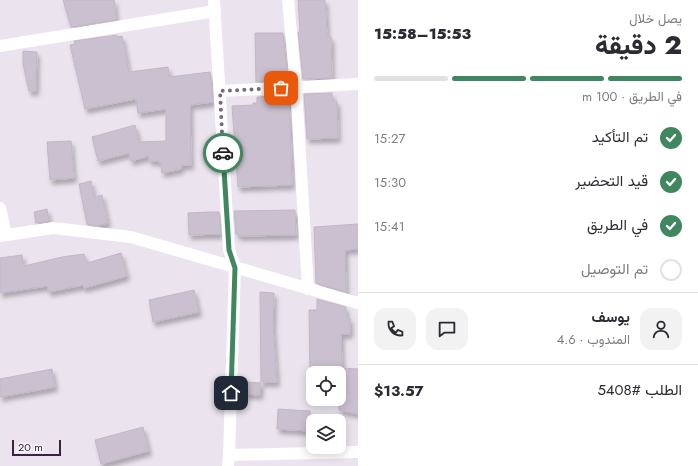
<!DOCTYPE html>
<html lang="ar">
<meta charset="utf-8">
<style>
body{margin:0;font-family:Jost,Vazirmatn,sans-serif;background:#f2f2f3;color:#2b2b33;direction:rtl;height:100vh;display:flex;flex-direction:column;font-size:15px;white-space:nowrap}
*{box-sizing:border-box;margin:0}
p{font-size:13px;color:#7c7c81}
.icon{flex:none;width:22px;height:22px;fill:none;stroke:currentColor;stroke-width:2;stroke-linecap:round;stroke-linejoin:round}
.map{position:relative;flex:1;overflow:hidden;direction:ltr}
.sheet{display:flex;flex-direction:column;background:#fff;width:340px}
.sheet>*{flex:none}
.buttons{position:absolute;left:306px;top:366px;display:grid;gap:8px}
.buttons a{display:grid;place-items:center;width:40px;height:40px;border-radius:8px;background:#fff;box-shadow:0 2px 10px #0003;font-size:20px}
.scale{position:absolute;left:12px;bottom:10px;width:49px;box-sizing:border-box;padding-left:4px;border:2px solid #3d2241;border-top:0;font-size:11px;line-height:14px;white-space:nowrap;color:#3d2241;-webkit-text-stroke:3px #f8f5fa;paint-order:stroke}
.pin{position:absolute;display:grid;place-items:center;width:34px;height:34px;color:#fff;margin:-17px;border-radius:8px;box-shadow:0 2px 6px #0006}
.courier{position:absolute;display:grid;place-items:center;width:40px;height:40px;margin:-20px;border:3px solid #408760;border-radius:50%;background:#fff;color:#222;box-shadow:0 1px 5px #0007}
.summary em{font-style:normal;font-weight:800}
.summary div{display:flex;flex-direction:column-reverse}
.summary{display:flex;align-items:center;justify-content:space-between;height:68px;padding:0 16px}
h1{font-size:26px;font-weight:800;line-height:30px}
.bar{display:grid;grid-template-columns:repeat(4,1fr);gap:6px 4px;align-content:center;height:48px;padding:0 16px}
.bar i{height:5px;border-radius:3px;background:#e1e1e2}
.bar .active{background:#408760}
.bar p{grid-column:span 4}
.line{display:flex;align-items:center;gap:10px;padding:0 16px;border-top:1px solid #e1e1e2}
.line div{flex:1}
.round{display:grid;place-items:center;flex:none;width:42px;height:42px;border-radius:12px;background:#f2f2f3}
ol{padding:0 16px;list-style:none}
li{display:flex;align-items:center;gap:12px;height:44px}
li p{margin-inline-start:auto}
li .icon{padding:4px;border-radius:50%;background:#408760;color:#fff;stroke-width:4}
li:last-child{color:#7c7c81}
li i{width:22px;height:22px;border:2px solid #e1e1e2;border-radius:50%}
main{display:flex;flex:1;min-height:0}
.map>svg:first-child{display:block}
.building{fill:#cbc0cf;stroke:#c3b6c8;filter:url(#shadow)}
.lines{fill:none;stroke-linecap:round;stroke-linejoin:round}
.minor{stroke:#fff;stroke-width:12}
.done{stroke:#7a667e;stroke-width:4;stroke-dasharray:0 7.2}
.route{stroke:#408760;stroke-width:5}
</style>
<main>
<section class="sheet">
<div class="summary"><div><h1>2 دقيقة</h1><p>يصل خلال</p></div><em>15:53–15:58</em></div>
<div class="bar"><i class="active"></i><i class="active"></i><i class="active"></i><i></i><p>في الطريق · 100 m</p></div>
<ol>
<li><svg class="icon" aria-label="check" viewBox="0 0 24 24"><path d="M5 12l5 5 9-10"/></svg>تم التأكيد<p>15:27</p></li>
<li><svg class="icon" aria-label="check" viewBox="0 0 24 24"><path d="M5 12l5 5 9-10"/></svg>قيد التحضير<p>15:30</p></li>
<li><svg class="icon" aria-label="check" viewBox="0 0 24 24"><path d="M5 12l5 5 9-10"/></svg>في الطريق<p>15:41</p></li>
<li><i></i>تم التوصيل</li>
</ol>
<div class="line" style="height:72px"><a class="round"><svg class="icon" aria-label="person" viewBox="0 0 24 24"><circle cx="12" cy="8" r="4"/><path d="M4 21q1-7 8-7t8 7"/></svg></a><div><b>يوسف</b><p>المندوب · 4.6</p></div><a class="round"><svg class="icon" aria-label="chat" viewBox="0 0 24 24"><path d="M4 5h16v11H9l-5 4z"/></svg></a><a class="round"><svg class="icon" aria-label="phone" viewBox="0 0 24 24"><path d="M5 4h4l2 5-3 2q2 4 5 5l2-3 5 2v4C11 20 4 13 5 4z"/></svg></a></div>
<div class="line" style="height:52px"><div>الطلب #5408</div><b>$13.57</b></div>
</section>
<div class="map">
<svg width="358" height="466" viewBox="0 0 358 466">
<defs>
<filter id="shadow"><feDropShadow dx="2.5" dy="4.5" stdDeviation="2" flood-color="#0004"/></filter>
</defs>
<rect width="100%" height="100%" fill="#ebe4ee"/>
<g class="building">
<polygon points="63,0 114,0 116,20 71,27"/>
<polygon points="298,0 325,0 327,36 331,37 332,78 303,79 298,32 300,32"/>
<polygon points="255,33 283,33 288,80 256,82"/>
<polygon points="117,35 117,37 122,36 129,72 168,67 169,77 210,72 213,102 190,105 191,165 181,165 181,169 162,173 160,161 149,161 149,156 131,161 129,153 98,161 92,137 135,125 139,142 166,141 166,109 138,113 136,99 85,109 70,45 75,44 74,41"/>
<polygon points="23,51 37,52 36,91 29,91 23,64"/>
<polygon points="332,93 332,101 337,101 338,138 307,139 304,94"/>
<polygon points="289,95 292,185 238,187 232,106 253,105 253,103 257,103 257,97"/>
<polygon points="71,141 74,178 50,180 47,142"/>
<polygon points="91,181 94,197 102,195 108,223 97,226 87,224 79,184"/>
<polygon points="47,209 49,221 36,223 34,212"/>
<polygon points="295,210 296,235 239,236 239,234 236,234 234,211"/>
<polygon points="211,212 219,212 221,234 189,235 188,213"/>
<polygon points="358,224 358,249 345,250 346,292 316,283 314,227"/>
<polygon points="121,253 127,276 84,288 83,285 49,292 47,286 0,293 0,258 22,255 24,266 62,257 84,254 87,263"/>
<polygon points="194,290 199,312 153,322 149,300"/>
<polygon points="260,292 274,293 273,327 277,382 261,382"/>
<polygon points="317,299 346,307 346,318 350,318 350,334 341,334 342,368 358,369 358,414 339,410 339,373 310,373 309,310 317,310"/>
<polygon points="52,369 55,387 0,397 0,379"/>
<polygon points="245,382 261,383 260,395 244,394"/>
<polygon points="278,409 310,411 310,431 277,429"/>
<polygon points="143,427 149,451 101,464 95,440"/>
</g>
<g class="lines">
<g class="minor">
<polyline points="214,0 229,250 235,267 229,455"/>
<polyline points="288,0 296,87 308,289"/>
<polyline points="0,46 215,11"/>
<polyline points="220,91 358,84"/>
<polyline points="0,208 6,235"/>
<polyline points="0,236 53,228 131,237 358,303"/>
<polyline points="228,466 229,455 358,452"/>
</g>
</g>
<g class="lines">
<polyline class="done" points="223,153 220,91 281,88"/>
<polyline class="route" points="223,153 229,250 235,268 231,393"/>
</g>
</svg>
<div class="buttons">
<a><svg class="icon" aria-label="locate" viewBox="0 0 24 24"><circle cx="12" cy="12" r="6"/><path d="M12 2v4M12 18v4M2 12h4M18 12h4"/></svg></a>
<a><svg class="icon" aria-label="layers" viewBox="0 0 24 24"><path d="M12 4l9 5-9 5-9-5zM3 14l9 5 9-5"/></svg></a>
</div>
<div class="scale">20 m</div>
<div class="pin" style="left:281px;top:88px;background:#ea580c"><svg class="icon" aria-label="bag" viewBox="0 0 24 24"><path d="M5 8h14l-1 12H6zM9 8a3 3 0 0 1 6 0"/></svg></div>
<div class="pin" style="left:231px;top:393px;background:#1f2937"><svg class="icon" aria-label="home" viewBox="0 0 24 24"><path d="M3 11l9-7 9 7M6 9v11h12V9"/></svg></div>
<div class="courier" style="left:223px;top:153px"><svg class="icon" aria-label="car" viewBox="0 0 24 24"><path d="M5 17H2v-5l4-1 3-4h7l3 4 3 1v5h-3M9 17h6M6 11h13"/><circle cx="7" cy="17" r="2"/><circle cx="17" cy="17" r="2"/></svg></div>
</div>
</main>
